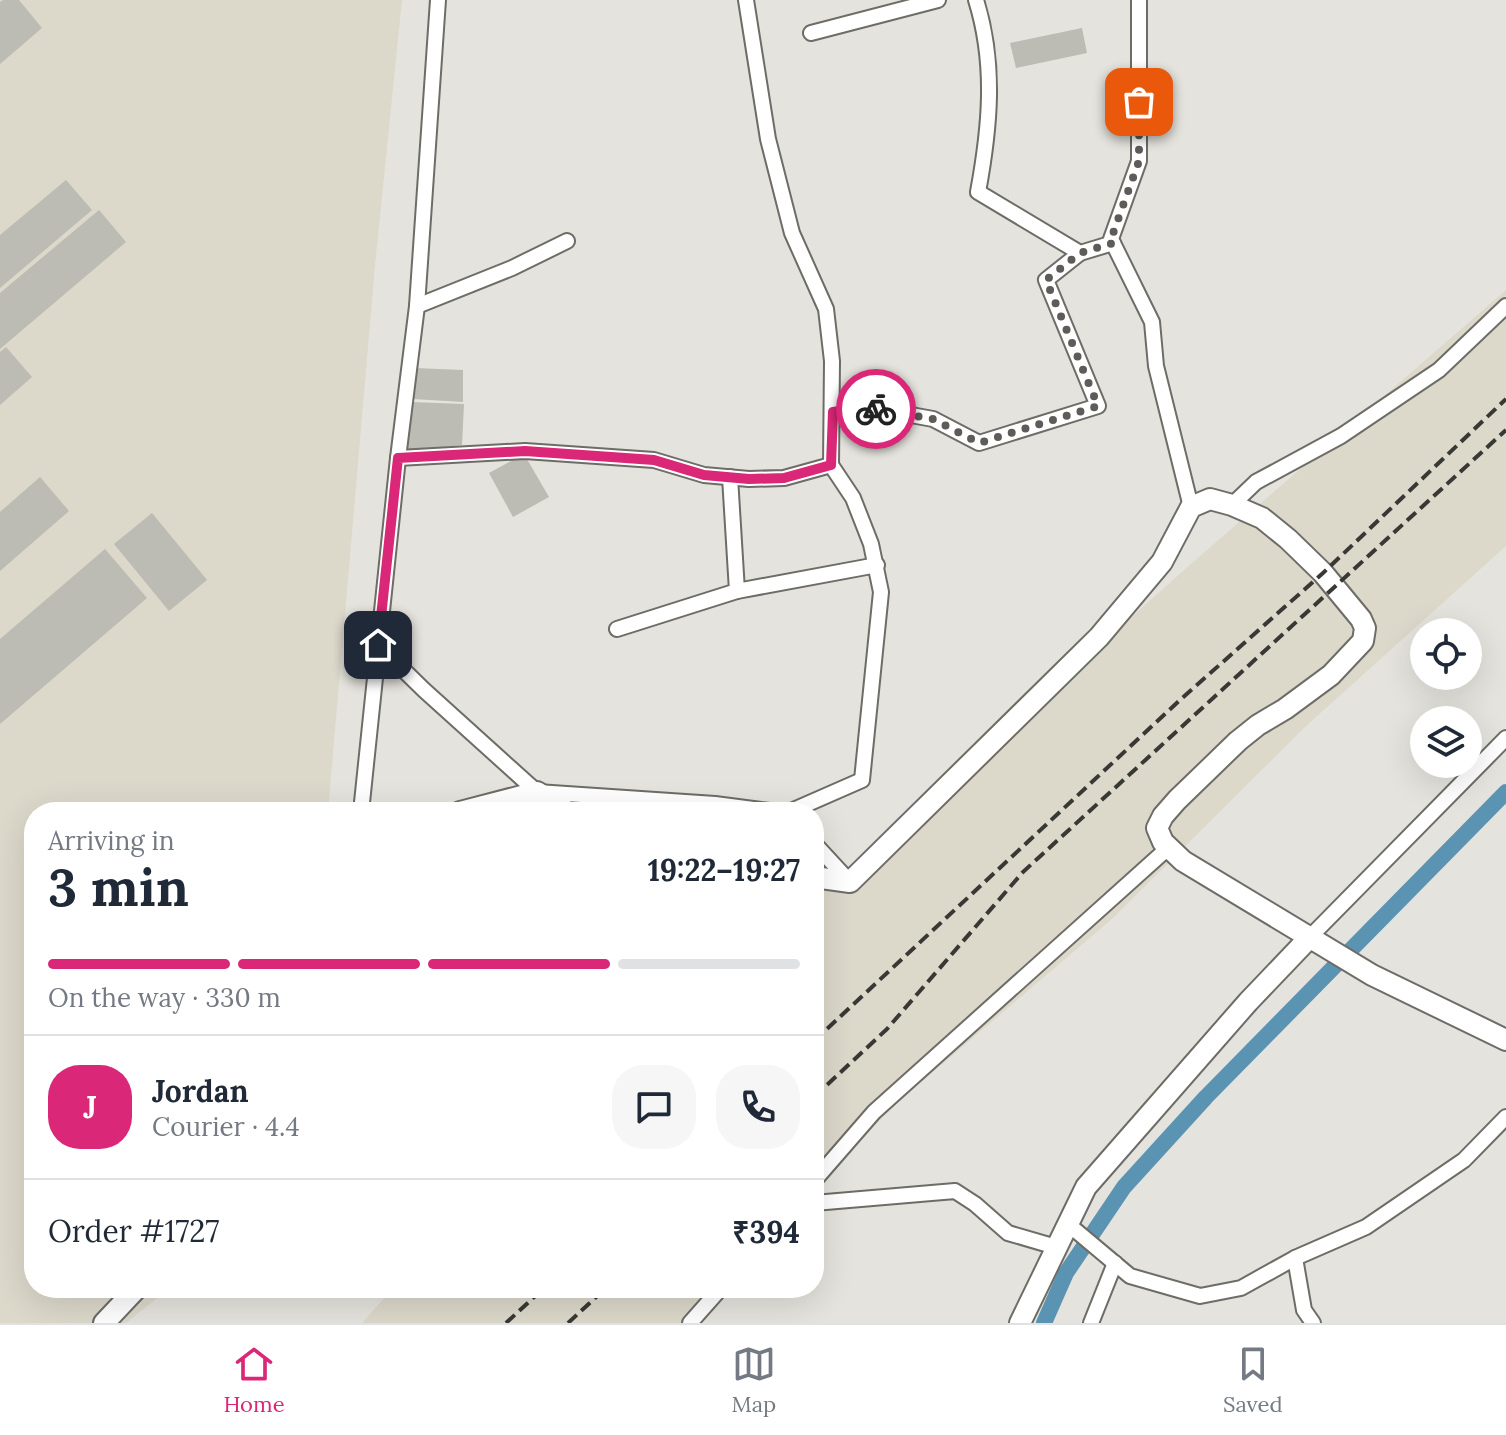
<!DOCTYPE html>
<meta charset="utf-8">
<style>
body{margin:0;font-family:Lora,serif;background:#f6f6f7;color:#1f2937;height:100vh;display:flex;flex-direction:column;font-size:30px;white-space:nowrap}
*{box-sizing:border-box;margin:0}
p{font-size:26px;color:#747a83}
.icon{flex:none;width:44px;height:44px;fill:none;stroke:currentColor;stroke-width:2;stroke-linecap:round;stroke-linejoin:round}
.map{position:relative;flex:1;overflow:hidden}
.drawer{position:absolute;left:24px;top:802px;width:800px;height:496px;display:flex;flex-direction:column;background:#fff;border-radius:32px;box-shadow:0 8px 32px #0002}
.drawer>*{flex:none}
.controls{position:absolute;left:1410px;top:618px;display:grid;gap:16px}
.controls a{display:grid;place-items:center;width:72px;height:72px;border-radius:50%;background:#fff;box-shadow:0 8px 32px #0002;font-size:40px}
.pin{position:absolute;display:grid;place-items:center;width:68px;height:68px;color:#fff;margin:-34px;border-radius:16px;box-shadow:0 4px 12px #0006}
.courier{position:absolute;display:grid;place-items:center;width:80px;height:80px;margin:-40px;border:6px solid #db2777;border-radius:50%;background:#fff;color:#222;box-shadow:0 2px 10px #0007}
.head em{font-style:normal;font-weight:700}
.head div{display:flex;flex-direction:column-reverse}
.head{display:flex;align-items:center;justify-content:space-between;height:136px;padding:0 24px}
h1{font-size:52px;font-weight:700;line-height:60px}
.bar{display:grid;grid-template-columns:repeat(4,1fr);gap:12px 8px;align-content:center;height:96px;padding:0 24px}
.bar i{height:10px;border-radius:6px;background:#e0e1e3}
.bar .selected{background:#db2777}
.bar p{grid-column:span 4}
.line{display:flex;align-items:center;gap:20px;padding:0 24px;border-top:2px solid #e0e1e3}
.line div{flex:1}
.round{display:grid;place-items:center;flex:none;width:84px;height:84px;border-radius:32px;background:#f6f6f7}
.menu{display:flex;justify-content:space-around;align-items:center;height:112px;border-top:2px solid #e0e1e3;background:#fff;font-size:22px;color:#747a83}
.menu a{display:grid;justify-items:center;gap:4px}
.menu .selected{color:#db2777}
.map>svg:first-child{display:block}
.built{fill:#dcd9cb}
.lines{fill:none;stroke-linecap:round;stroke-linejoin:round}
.canal{stroke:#5b93b3;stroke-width:16}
.building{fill:#bcbbb4}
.street-casing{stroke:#6d6c66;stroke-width:18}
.secondary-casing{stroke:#6d6c66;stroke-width:24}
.street{stroke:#fff;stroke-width:14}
.secondary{stroke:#fff;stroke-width:20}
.rail{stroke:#393835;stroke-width:4;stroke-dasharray:12 6;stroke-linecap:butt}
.done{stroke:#5e5c59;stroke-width:8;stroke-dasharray:0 14.4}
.route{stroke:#db2777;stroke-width:10}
</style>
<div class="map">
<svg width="1506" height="1323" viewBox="0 0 1506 1323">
<rect width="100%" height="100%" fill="#e5e3dd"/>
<g class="built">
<polygon points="0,0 402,0 375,266 328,812 34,812 34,1288 170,1288 126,1323 0,1323"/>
<polygon points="1506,290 1506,546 1305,727 1113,918 899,1101 814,1187 814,900 1192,563"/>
<polygon points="393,1288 715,1288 680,1323 362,1323"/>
</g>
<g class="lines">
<polyline class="canal" points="1044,1323 1066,1273 1124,1187 1206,1097 1506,792"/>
</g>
<g class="building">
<polygon points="3,0 19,0 42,28 0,64 0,2"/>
<polygon points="1082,28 1087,53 1016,68 1010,43"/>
<polygon points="66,180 92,210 0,288 0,235"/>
<polygon points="99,210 126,242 0,349 0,293"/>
<polygon points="6,347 32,377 0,405 0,352"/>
<polygon points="414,368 463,370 463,402 413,399"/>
<polygon points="411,402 464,404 462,445 407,451"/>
<polygon points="524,454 549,497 513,517 489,473"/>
<polygon points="40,477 69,511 0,571 0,512"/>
<polygon points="152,513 207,580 169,611 114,544"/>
<polygon points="105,549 147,598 0,724 0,639"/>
</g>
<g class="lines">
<defs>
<g id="street">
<polyline points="746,0 768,139 792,233 826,309 832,361 831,465 853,498 871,544 881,592 862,780 789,812"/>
<path d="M976,0C996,64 990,127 978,192L1080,253L1113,243"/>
<polyline points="1139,0 1139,161 1111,239 1152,322 1156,366 1191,507"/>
<polyline points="811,33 938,0"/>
<polyline points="417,306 512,268 567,241"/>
<polyline points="833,412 867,407 933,419 979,443 1098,406 1046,280 1080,253"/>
<polyline points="398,458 525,451 654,460 704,475 749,479 784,478 831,465"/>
<polyline points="1232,505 1256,482 1341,436 1439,370 1506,306"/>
<polyline points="737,591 877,565"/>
<polyline points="617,629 737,591 730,477"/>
<polyline points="378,645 424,690 537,792 715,804 778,812"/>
<polyline points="361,812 398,458 417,306 438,0"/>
<polyline points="814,843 850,882"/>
<polyline points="1310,937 1506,738"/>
<polyline points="814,1181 874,1112 1168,848"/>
<polyline points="814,1203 955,1191 975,1204 1008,1233 1056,1247"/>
<polyline points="1068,1224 1130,1276 1200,1296 1241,1288 1295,1258 1366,1227 1464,1160 1506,1117"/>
<polyline points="1295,1258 1304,1310 1313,1323"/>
<polyline points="690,1323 721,1288"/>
<polyline points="1091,1323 1115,1263"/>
</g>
<g id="secondary">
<polyline points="460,812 537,792 568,812"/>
<polyline points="814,877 850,882 1099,637 1162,562 1191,507 1210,499 1232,505 1262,518 1288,539 1323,573 1361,619 1365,628 1363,641 1331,675 1285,709 1258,725 1238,741 1177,800 1163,816 1157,828 1163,842 1183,861 1372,975 1506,1040"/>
<polyline points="104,1323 137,1288"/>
<polyline points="1020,1323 1086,1187 1248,1002 1310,937"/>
</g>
</defs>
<use href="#street" class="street-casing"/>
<use href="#secondary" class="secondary-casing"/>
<use href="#street" class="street"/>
<use href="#secondary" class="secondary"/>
<g class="rail">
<polyline points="814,1041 1180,700 1323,573 1506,399"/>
<polyline points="814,1097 887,1029 1023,872 1506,430"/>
<polyline points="506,1323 544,1288"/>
<polyline points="568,1323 606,1288"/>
</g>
</g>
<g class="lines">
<polyline class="done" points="876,409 933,419 979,443 1098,406 1046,280 1080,253 1113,243 1111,239 1139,161 1139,102"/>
<polyline class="route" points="378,645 398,458 525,451 654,460 704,475 749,479 784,478 831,465 833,412 867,407 876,409"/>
</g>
</svg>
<div class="controls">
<a><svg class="icon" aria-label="locate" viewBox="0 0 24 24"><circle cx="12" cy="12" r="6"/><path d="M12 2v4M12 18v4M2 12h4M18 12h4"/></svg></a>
<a><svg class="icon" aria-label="layers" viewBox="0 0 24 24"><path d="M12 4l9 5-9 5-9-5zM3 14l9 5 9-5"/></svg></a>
</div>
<div class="pin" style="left:1139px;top:102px;background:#ea580c"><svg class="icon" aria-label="bag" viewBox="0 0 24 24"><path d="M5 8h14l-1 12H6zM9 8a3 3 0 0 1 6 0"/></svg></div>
<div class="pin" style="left:378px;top:645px;background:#1f2937"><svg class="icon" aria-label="home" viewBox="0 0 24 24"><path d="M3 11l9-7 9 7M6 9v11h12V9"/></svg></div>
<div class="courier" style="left:876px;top:409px"><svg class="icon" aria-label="bike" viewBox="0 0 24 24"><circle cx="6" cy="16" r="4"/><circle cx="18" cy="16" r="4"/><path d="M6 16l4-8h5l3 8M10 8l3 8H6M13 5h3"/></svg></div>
<section class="drawer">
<div class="head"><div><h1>3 min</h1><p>Arriving in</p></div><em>19:22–19:27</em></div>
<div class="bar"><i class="selected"></i><i class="selected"></i><i class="selected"></i><i></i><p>On the way · 330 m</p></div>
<div class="line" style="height:144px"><b class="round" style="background:#db2777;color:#fff">J</b><div><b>Jordan</b><p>Courier · 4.4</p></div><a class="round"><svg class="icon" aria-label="chat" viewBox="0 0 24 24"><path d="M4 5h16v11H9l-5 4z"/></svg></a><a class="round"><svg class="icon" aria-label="phone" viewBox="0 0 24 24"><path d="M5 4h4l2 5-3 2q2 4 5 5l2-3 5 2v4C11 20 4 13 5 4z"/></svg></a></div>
<div class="line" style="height:104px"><div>Order #1727</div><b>₹394</b></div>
</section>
</div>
<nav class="menu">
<a class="selected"><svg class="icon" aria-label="home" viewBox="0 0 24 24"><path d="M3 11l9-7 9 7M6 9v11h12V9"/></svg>Home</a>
<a><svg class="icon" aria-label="map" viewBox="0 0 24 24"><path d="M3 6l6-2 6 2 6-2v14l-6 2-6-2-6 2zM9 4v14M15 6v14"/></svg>Map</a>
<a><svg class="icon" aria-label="saved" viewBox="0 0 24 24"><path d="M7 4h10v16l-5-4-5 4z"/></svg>Saved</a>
</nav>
